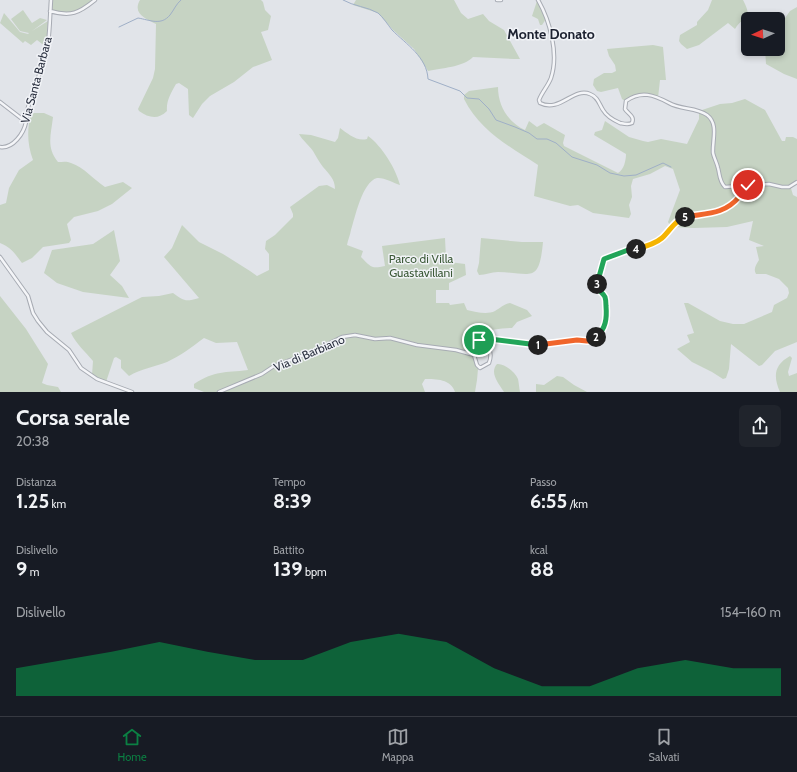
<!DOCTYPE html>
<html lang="it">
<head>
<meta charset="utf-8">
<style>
	body { margin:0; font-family:Cabin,sans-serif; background:#20242c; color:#f1f3f6; height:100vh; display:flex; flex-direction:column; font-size:15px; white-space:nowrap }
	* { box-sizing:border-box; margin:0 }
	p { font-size:13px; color:#9ea1a6 }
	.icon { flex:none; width:22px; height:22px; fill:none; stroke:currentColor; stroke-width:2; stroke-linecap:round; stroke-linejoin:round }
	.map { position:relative; height:392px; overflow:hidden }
	.panel { display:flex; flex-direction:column; background:#171b24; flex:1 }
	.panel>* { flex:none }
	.needle { width:26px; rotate:267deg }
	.tools { position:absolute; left:741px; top:12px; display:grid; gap:8px }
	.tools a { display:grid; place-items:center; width:44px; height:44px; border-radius:6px; background:#171b24; box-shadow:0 2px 6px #0003; font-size:20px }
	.pin { position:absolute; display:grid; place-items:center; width:34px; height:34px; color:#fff; margin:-17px; border:2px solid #fff; border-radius:50%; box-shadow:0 1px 4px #0007 }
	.km { position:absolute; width:20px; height:20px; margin:-10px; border-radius:50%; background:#222; color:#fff; font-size:11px; line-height:20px; text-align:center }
	.round { display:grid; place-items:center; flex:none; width:42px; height:42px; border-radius:6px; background:#20242c }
	.summary { display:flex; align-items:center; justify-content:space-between; height:68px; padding:0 16px }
	h1 { font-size:22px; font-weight:700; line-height:30px }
	.stats { display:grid; grid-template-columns:repeat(3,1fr); gap:6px; height:68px; padding:4px 16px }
	.stats div { display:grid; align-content:center }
	.stats b { font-size:20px; font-weight:700 }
	.stats small { font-size:11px; font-weight:400 }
	.stats p { font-size:11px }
	.chart { height:112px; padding:8px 16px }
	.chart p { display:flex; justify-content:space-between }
	.chart svg { width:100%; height:72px; margin-top:4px; fill:#0b8043; opacity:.7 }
	.dock { display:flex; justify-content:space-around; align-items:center; height:56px; border-top:1px solid #363941; background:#171b24; font-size:11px; color:#9ea1a6 }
	.dock a { display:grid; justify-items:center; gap:2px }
	.dock .current { color:#0b8043 }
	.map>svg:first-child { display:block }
	.green { fill:#c6d3c3 }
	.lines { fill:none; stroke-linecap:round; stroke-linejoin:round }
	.stream { stroke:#9fafc7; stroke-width:1 }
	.minor-casing { stroke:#a7abb3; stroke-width:4.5 }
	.minor { stroke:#f4f5f8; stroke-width:2.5 }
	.split-1-casing { stroke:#fff; stroke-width:8 }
	.split-2-casing { stroke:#fff; stroke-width:8 }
	.split-3-casing { stroke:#fff; stroke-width:8 }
	.split-4-casing { stroke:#fff; stroke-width:8 }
	.split-5-casing { stroke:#fff; stroke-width:8 }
	.split-6-casing { stroke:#fff; stroke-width:8 }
	.split-7-casing { stroke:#fff; stroke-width:8 }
	.split-1 { stroke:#22a559; stroke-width:5 }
	.split-2 { stroke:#f0652b; stroke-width:5 }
	.split-3 { stroke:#22a559; stroke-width:5 }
	.split-4 { stroke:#22a559; stroke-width:5 }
	.split-5 { stroke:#f5b400; stroke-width:5 }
	.split-6 { stroke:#f0652b; stroke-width:5 }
	.split-7 { stroke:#f5b400; stroke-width:5 }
	.labels { text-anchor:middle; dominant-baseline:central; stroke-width:3; stroke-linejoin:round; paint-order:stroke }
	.street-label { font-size:12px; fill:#2b3140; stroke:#f1f3f7 }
	.park-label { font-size:12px; fill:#3d5b39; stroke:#f1f3f7 }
	.quarter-label { font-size:14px; font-weight:bold; fill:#1d2231; stroke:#f1f3f7 }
</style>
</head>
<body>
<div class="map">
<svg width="797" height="392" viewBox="0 0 797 392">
	<rect width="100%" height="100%" fill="#e1e4e9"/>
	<path class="green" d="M 52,0 L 93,0 C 79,10 69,17 52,10 Z
		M 140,0 L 261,0 L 263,2 L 265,10 L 271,16 L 268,30 L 261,32 L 272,60 L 253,67 L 234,82 L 210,96 L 202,104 L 193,118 L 189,115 L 188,89 L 179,83 L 176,84 C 171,93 166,101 167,111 C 158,120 149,118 139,111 L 138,109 L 153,78 L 155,69 L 156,24 C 146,19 132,14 140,0 Z
		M 356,0 L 454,0 L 461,13 L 468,19 L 483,14 L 489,21 L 504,30 L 520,59 L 514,59 L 473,57 C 464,67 441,68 428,71 L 414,49 L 393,30 L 378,13 L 353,5 Z
		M 712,0 L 743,0 C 754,21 743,15 735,29 L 728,23 L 699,45 L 687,49 L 681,44 L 679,41 L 680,35 L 697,25 L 697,22 L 708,10 Z
		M 537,1 L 546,19 L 542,25 L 540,25 L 538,19 L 532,16 Z
		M 797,7 L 797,79 L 784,74 L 766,64 L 765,49 L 778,49 L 778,28 L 790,11 Z
		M 23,10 L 32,23 L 40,18 L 47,20 L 32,31 L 48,21 L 46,47 L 37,40 L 31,45 L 25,41 L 23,43 L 0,23 L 4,13 L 20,32 L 28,34 L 29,33 L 20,31 L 11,19 Z
		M 653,45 L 663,47 L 666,80 L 660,80 L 658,98 C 646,95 636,94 625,101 L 622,99 L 618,88 L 601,92 L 597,91 L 593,85 L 594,79 L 604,73 L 612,73 L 616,71 L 615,65 L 609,56 L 607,49 Z
		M 498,87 C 498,106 508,122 525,130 L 529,121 L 537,127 L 544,123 L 565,135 L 563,143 L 564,146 L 618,173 C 624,170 626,160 626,154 L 594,135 L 595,132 L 602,130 L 605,121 L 629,137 L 643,141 L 648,142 L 661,139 L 687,144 L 699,119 L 699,111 L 720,104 L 732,103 L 745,99 L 765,110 L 782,141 L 785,141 L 786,137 L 793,137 L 797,139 L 797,182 L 790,185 L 793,195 L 797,197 L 797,342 L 775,351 L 762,365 L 759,366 L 731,344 L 729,369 L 726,378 L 723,379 L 712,372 L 692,362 L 677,349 L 690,342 L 687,335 L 694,333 L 684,303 L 688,303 L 720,321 L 733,324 L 744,324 L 772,312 L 774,305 L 787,298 L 789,293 L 788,288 L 779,279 L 766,274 L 756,274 C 753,269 756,265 759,260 L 756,247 L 764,246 L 749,240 L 753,221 L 727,227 L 694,228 L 671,227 L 668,222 L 680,190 L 673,169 L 665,166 L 650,174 L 633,179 L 631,186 L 632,197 L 629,205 L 631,214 L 629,218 L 593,213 L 578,205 L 570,206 L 534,196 L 538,165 C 509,146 480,131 464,99 L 464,95 L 469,91 Z
		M 31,113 L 44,113 L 53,117 C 51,135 46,147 58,162 C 62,162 67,161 71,163 C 84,167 94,180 105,187 L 123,182 L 132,188 L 112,204 L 98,211 L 74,217 L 67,224 L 71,240 L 69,243 L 43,247 L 32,258 L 22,263 C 16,255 11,247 0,243 L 0,205 L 6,203 L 9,188 L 19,170 L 33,160 C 27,144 27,129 31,113 Z
		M 340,128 C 347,133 357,142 367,139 L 368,136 C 382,146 396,169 400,185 C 394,183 383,177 377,178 C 362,182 355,218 351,230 C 350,236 348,239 347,245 L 363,251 L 361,257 C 371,267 371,269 385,266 L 382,246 L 445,238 L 446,258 L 449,262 L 465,264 L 466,275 L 449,283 L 449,290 L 436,290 L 436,303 L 449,303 L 450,305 L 464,303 L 467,310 C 476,312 487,315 495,311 C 500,308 504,304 510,303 L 527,310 L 532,316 L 517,322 L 512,328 C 501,328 490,331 479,331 L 478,337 L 481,346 L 476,349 L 478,369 L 477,380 L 475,392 L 455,392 C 451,379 436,379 425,379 L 422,384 L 425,392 L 204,392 L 194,388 L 194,384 C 216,370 224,373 248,370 L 237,342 L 216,343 L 204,338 C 192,347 180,356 167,362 C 154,367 141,369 129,376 L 121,368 L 121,360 L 116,357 L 114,358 L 106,382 L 92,375 L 93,361 C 85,351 76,344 71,333 L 142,297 L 159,296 L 173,293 C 184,301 185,302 199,298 L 164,257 L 172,248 L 182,225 L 199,242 L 223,254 L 250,271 L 257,276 L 269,270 L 269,254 L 265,249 L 266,241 L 275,235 L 293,217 L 293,214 L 290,207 L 319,186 L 327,185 L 335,189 C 335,179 329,174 323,167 C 319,162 316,156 313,151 C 308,144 303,141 299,134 L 311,135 L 335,142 L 338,138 Z
		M 114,230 L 120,261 L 110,275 L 122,286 L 129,298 L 83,292 L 57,283 L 44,273 L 52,250 L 93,244 Z
		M 481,238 L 522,242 L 543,242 C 539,284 532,273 498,272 C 491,272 486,275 479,275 L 477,271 L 479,263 Z
		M 0,296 L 26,329 L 48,364 L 42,383 L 47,385 L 58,387 L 61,392 L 0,392 Z
		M 790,356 L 792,358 L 788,372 L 789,376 L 797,373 L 797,392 L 780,392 C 773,376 774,365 790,356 Z
		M 497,364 C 504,363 515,372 518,379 C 519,383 519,388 520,392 L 504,392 C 499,384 489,373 497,364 Z
		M 557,376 L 563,377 L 574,385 L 587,392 L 536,392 L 536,384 L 544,385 Z"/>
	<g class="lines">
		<path class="stream" d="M 343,0 C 353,6 368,7 378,13 C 383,17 388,25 392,30 C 406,44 427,57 428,79 L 460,91 L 467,98 L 479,99 L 489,109 L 496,120 L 515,127 L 529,133 L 537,139 L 547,139 L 556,143 L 572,157 L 597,165 L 610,173 L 624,176 L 636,175 L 663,163 L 671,167
			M 119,27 L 138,18 C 150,20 161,26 170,15 C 174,10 176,4 181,0"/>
		<defs>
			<path id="minor" d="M 497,0 L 501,0
				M 538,0 C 550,21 559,54 551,78 C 548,86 542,92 539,100 L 540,103 C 560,113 573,87 590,94 C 598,97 599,104 603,110 C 607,117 613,120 620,123 C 625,124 628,125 632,123 C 635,116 628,114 625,109 L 626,101 C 641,90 654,95 669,103 C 681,110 696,107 707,115 C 719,124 712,141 713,153 C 714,158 717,163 718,168 C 720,175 719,181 725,187 L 769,184 L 782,187 L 789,187 L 797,182
				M 50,11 C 71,17 79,13 95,0
				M 0,102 L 26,122
				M 0,147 C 13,149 24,133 26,122 C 27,116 27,110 29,104 C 36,84 44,63 48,43 C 50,29 50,14 51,0
				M 0,257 L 28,296 L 33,313 L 38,321 L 47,332 L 69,350 L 81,368 L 97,379 L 132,392
				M 477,342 L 482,338 L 532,345 L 577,340 L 587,341 L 593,340 L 600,335 L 607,320 L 606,299 L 604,295 L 597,287 L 603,264 L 602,260 C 620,249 643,251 660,239 C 667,234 671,224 679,219 C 683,216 691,216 697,215 C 724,212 730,209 748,187 L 747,185
				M 219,392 L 262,374 L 274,366 L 312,352 L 342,337 L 355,335 L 375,339 L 390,338 L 417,345 L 456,350 L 474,355 L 477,365 L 480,368 L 489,363 C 493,352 489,345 477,342"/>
		</defs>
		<use href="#minor" class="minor-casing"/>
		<use href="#minor" class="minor"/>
	</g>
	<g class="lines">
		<defs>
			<path id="split-1" d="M 479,340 L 482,338 L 538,345"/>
			<path id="split-2" d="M 538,345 L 577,340 L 587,341 L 593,340 L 596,337"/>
			<path id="split-3" d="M 596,337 C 606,329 607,318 606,306 C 606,303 606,300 605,297 C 603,293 599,291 597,287 L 597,284"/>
			<path id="split-4" d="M 597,284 L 604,259 L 628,250 L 636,249"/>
			<path id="split-5" d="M 636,249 C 644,247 655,244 662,238 C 670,231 674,221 685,217"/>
			<path id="split-6" d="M 685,217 C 706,213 724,215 739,197"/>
			<path id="split-7" d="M 739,197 L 748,187 L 748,185"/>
		</defs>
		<use href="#split-1" class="split-1-casing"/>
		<use href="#split-2" class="split-2-casing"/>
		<use href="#split-3" class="split-3-casing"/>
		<use href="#split-4" class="split-4-casing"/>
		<use href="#split-5" class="split-5-casing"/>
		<use href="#split-6" class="split-6-casing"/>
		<use href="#split-7" class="split-7-casing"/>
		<use href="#split-1" class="split-1"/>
		<use href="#split-2" class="split-2"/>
		<use href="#split-3" class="split-3"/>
		<use href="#split-4" class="split-4"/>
		<use href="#split-5" class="split-5"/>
		<use href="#split-6" class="split-6"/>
		<use href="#split-7" class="split-7"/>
	</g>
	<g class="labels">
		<g class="street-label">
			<text transform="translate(36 80) rotate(-75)">Via Santa Barbara</text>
			<text transform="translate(309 353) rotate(-23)">Via di Barbiano</text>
		</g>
		<g class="park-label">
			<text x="421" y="258">Parco di Villa<tspan x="421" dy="14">Guastavillani</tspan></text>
		</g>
		<g class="quarter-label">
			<text x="551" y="34">Monte Donato</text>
		</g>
	</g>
</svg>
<div class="tools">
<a><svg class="needle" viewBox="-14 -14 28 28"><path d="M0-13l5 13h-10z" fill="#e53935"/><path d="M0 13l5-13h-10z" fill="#9ea1a6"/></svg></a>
</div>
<div class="pin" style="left:479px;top:340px;background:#1e9e55"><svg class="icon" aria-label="arrive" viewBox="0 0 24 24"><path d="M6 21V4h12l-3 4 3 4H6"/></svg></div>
<div class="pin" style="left:748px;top:185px;background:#d93025"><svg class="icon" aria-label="check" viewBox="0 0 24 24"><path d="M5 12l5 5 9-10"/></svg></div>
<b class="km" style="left:538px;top:345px">1</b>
<b class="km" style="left:596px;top:337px">2</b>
<b class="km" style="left:597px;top:284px">3</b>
<b class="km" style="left:636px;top:249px">4</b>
<b class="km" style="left:685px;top:217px">5</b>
</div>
<section class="panel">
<div class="summary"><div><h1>Corsa serale</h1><p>20:38</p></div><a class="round"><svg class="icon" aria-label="share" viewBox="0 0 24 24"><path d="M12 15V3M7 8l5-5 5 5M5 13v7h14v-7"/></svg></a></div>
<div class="stats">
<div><p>Distanza</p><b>1.25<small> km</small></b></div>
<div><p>Tempo</p><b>8:39</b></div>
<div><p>Passo</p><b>6:55<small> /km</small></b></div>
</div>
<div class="stats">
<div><p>Dislivello</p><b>9<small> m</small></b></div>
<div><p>Battito</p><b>139<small> bpm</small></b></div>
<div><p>kcal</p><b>88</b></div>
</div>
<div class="chart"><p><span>Dislivello</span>154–160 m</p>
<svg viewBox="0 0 160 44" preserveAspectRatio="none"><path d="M0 44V27L10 22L20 17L30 11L40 17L50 22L60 22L70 11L80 6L90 11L100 27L110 38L120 38L130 27L140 22L150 27L160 27V44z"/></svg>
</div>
</section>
<nav class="dock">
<a class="current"><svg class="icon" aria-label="home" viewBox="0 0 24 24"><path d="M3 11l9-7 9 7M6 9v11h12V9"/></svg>Home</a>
<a><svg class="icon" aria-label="map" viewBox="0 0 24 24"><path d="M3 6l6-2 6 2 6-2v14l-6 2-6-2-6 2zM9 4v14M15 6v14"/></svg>Mappa</a>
<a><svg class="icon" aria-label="saved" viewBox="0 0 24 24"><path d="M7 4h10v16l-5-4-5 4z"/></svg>Salvati</a>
</nav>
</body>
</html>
